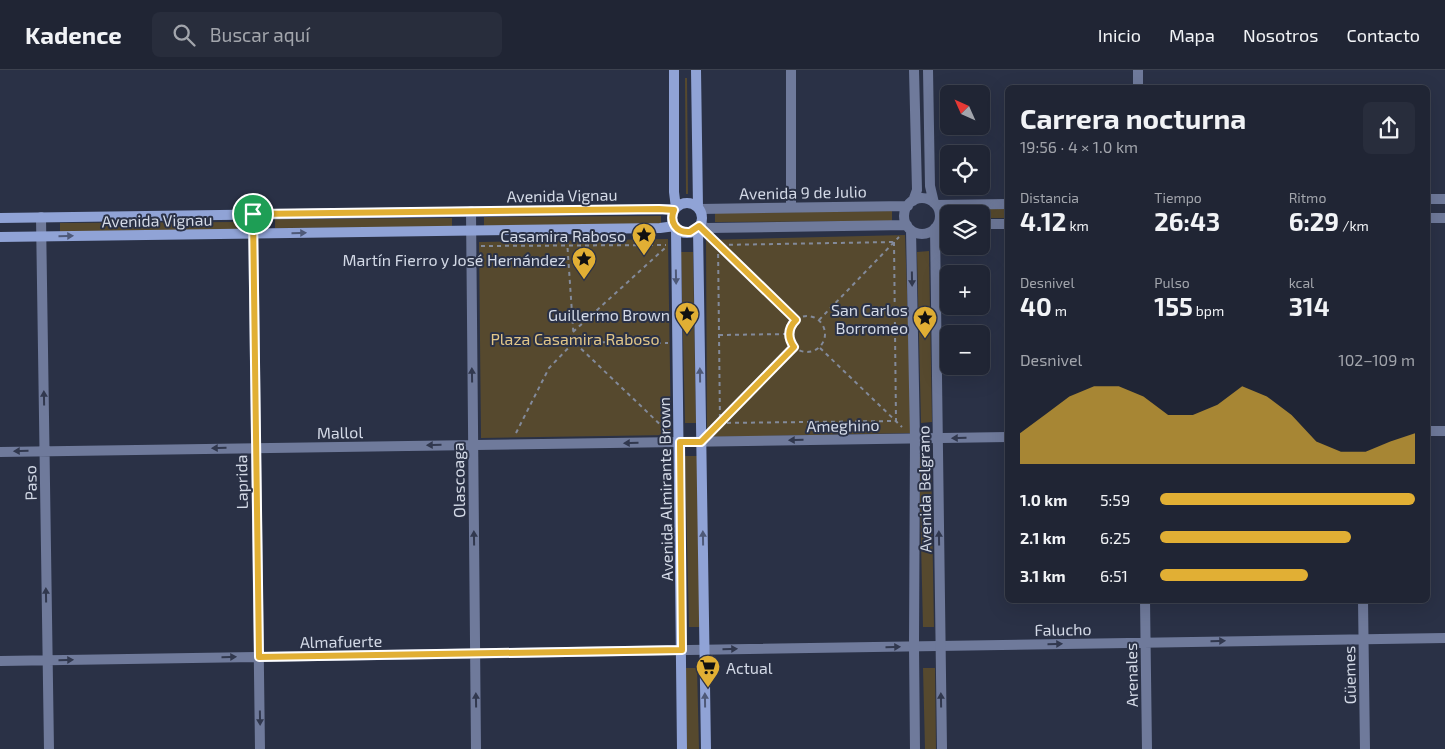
<!DOCTYPE html>
<html lang="es">
<head>
<meta charset="utf-8">
<style>
	body { margin:0; font-family:"Exo 2",sans-serif; background:#282d3c; color:#f1f3f6; height:100vh; display:flex; flex-direction:column; font-size:19px; white-space:nowrap }
	* { box-sizing:border-box; margin:0 }
	p { font-size:16px; color:#a2a5ac }
	.icon { flex:none; width:28px; height:28px; fill:none; stroke:currentColor; stroke-width:2; stroke-linecap:round; stroke-linejoin:round }
	.map { position:relative; flex:1; overflow:hidden }
	.side { position:absolute; left:1005px; top:15px; width:425px; height:518px; display:flex; flex-direction:column; background:#202534; border-radius:8px; box-shadow:0 5px 20px #0002,0 0 0 1px #3d424f }
	.side>* { flex:none }
	.needle { width:32px; rotate:315deg }
	.buttons { position:absolute; left:940px; top:15px; display:grid; gap:10px }
	.buttons a { display:grid; place-items:center; width:50px; height:50px; border-radius:8px; background:#202534; box-shadow:0 5px 20px #0002,0 0 0 1px #3d424f; font-size:25px }
	.pin { position:absolute; display:grid; place-items:center; width:42px; height:42px; color:#fff; margin:-21px; border:2px solid #fff; border-radius:50%; box-shadow:0 1px 5px #0007 }
	.round { display:grid; place-items:center; flex:none; width:52px; height:52px; border-radius:8px; background:#282d3c }
	.summary { display:flex; align-items:center; justify-content:space-between; height:85px; padding:0 15px }
	h1 { font-size:28px; font-weight:700; line-height:38px }
	.figures { display:grid; grid-template-columns:repeat(3,1fr); gap:8px; height:85px; padding:5px 15px }
	.figures div { display:grid; align-content:center }
	.figures b { font-size:25px; font-weight:700 }
	.figures small { font-size:14px; font-weight:400 }
	.figures p { font-size:14px }
	.chart { height:140px; padding:10px 15px }
	.chart p { display:flex; justify-content:space-between }
	.chart svg { width:100%; height:90px; margin-top:5px; fill:#e1af34; opacity:.7 }
	ul { padding:0 15px; list-style:none; font-size:16px }
	li { display:grid; grid-template-columns:80px 60px 1fr; align-items:center; height:38px }
	li i { height:12px; border-radius:6px; background:#e1af34 }
	header { display:flex; align-items:center; gap:30px; box-sizing:border-box; height:70px; padding:0 25px; background:#202534; border-bottom:1px solid #3d424f }
	header strong { font-size:24px }
	nav { display:flex; gap:28px; margin-inline-start:auto; font-size:18px }
	.search { width:350px; height:45px; background:#282d3c; display:flex; align-items:center; gap:12px; box-sizing:border-box; padding:0 18px; border-radius:8px; color:#a2a5ac; font-size:19px }
	.map>svg:first-child { display:block }
	.green { fill:#56492e }
	.lines { fill:none; stroke-linecap:round; stroke-linejoin:round }
	.path { stroke:#838a9a; stroke-width:2; stroke-dasharray:4 4; stroke-linecap:butt }
	.minor { stroke:#6f7a9b; stroke-width:10 }
	.tertiary { stroke:#6f7a9b; stroke-width:10 }
	.secondary { stroke:#90a3d6; stroke-width:10 }
	.oneway { fill:#4e5978 }
	.oneway2 { fill:#31384e }
	.route-casing { stroke:#fff; stroke-width:10 }
	.route { stroke:#e1af34; stroke-width:6 }
	.labels { text-anchor:middle; dominant-baseline:central; stroke-width:4; stroke-linejoin:round; paint-order:stroke }
	.street-label { font-size:16px; fill:#d3d9e6; stroke:#2a3146 }
	.poi-label { font-size:16px; fill:#d3d9e6; stroke:#2a3146; text-anchor:end }
	.park-label { font-size:16px; fill:#e2c688; stroke:#2a3146 }
</style>
</head>
<body>
<header>
<strong>Kadence</strong>
<div class="search"><svg class="icon" aria-label="search" viewBox="0 0 24 24"><circle cx="10" cy="10" r="6"/><path d="M15 15l6 6"/></svg>Buscar aquí</div>
<nav><a>Inicio</a><a>Mapa</a><a>Nosotros</a><a>Contacto</a></nav>
</header>
<div class="map">
<svg width="1445" height="679" viewBox="0 0 1445 679">
	<rect width="100%" height="100%" fill="#2a3146"/>
	<path class="green" d="M 685,8 L 687,8 L 688,124 L 686,124 Z
		M 948,139 L 1007,139 L 1007,148 L 981,148 L 981,144 L 949,144 L 948,148 Z
		M 892,141 L 892,151 L 715,152 L 715,143 Z
		M 661,146 L 661,155 L 484,156 L 484,147 Z
		M 452,148 L 452,157 L 275,158 L 275,149 Z
		M 237,152 L 238,161 L 60,163 L 60,153 Z
		M 905,165 L 912,363 L 707,367 L 706,170 Z
		M 668,169 L 671,365 L 481,368 L 479,172 Z
		M 929,181 L 932,352 L 921,353 L 917,182 Z
		M 681,182 L 693,182 L 696,353 L 685,353 Z
		M 685,386 L 697,386 L 700,557 L 689,557 Z
		M 919,387 L 931,387 L 934,557 L 923,557 Z
		M 685,598 L 697,598 L 699,679 L 687,679 Z
		M 923,598 L 935,598 L 936,679 L 925,679 Z"/>
	<g class="lines">
		<path class="path" d="M 567,170 L 574,272 L 667,361
			M 713,170 L 796,250
			M 894,172 L 896,351 L 720,353 L 718,175 Z
			M 481,176 L 666,175
			M789 264a18 18 0 1 1 36 0a18 18 0 1 1-36 0Z
			M 819,250 L 899,167
			M 573,262 L 665,178
			M 719,265 L 789,264
			M 820,278 L 902,357
			M 713,359 L 794,277
			M 516,363 L 549,298 L 574,272 L 668,273"/>
		<path class="minor" d="M 791,0 L 791,137
			M 1138,0 L 1138,18
			M 471,141 L 476,679
			M 253,144 L 260,679
			M 41,147 L 49,679
			M 1428,361 L 1445,361
			M 0,382 L 1008,367
			M 1145,530 L 1147,679
			M 1363,530 L 1365,679
			M 0,591 L 1445,568"/>
		<path class="tertiary" d="M 928,0 L 930,116 L 934,133
			M904 146a18 18 0 1 1 36 0a18 18 0 1 1-36 0Z
			M 1428,129 L 1445,129
			M 913,131 L 917,120 L 914,0
			M 936,135 L 1008,134
			M 700,139 L 908,136
			M 1428,148 L 1445,148
			M 981,154 L 1008,154
			M 700,155 L 707,158 L 907,155
			M 935,158 L 942,679
			M 911,160 L 915,369 L 914,576 L 915,679"/>
		<path class="secondary" d="M 674,0 L 674,122 L 676,138
			M 696,0 L 698,137
			M672 148a15 15 0 1 1 30 0a15 15 0 1 1-30 0Z
			M 0,148 L 675,139
			M 676,158 L 682,679
			M 698,158 L 706,679
			M 0,167 L 660,158 L 675,156"/>
	</g>
	<defs><path id="oneway-solid" d="M-6-.8H1V-3.2L6.5 0L1 3.2V.8H-6Z" transform="scale(1.25)"/></defs>
	<g class="oneway">
		<use href="#oneway-solid" transform="translate(299 163) rotate(-1)"/>
		<use href="#oneway-solid" transform="translate(66 166) rotate(-1)"/>
		<use href="#oneway-solid" transform="translate(676 207) rotate(89)"/>
		<use href="#oneway-solid" transform="translate(700 305) rotate(-91)"/>
		<use href="#oneway-solid" transform="translate(703 468) rotate(-91)"/>
		<use href="#oneway-solid" transform="translate(705 630) rotate(-91)"/>
	</g>
	<g class="oneway2">
		<use href="#oneway-solid" transform="translate(912 209) rotate(89)"/>
		<use href="#oneway-solid" transform="translate(472 305) rotate(-91)"/>
		<use href="#oneway-solid" transform="translate(44 328) rotate(-91)"/>
		<use href="#oneway-solid" transform="translate(959 368) rotate(179)"/>
		<use href="#oneway-solid" transform="translate(796 370) rotate(179)"/>
		<use href="#oneway-solid" transform="translate(631 373) rotate(179)"/>
		<use href="#oneway-solid" transform="translate(434 375) rotate(179)"/>
		<use href="#oneway-solid" transform="translate(219 378) rotate(179)"/>
		<use href="#oneway-solid" transform="translate(21 381) rotate(179)"/>
		<use href="#oneway-solid" transform="translate(474 468) rotate(-91)"/>
		<use href="#oneway-solid" transform="translate(939 468) rotate(-91)"/>
		<use href="#oneway-solid" transform="translate(46 525) rotate(-91)"/>
		<use href="#oneway-solid" transform="translate(1218 571) rotate(-1)"/>
		<use href="#oneway-solid" transform="translate(1055 574) rotate(-1)"/>
		<use href="#oneway-solid" transform="translate(893 577) rotate(-1)"/>
		<use href="#oneway-solid" transform="translate(730 579) rotate(-1)"/>
		<use href="#oneway-solid" transform="translate(229 587) rotate(-1)"/>
		<use href="#oneway-solid" transform="translate(66 590) rotate(-1)"/>
		<use href="#oneway-solid" transform="translate(476 630) rotate(-91)"/>
		<use href="#oneway-solid" transform="translate(941 630) rotate(-91)"/>
		<use href="#oneway-solid" transform="translate(260 648) rotate(89)"/>
	</g>
	<g class="lines">
		<defs>
			<path id="route" d="M 659,139 L 674,140 C 669,152 676,163 690,162 L 699,156 L 796,250 C 788,258 787,267 794,277 L 701,372 L 680,372 L 682,580 L 259,587 L 253,144 Z"/>
		</defs>
		<use href="#route" class="route-casing"/>
		<use href="#route" class="route"/>
	</g>
	<defs>
		<symbol id="sight-pin" viewBox="-11 -11 22 30"><path d="M0 17L-7.5 6A9.5 9.5 0 1 1 7.5 6Z" fill="#e1af34" stroke="#2a3146"/><path d="M0-6L1.8-2.2L6-1.7L2.9 1.2L3.7 5.4L0 3.3L-3.7 5.4L-2.9 1.2L-6-1.7L-1.8-2.2Z" fill="#111"/></symbol>
		<symbol id="supermarket-pin" viewBox="-11 -11 22 30"><path d="M0 17L-7.5 6A9.5 9.5 0 1 1 7.5 6Z" fill="#e1af34" stroke="#2a3146"/><path d="M-6-5.5h2.5l.6 2H6L4.5 2H-2.5L-4.4-4H-6ZM-1.5 3.2a1.3 1.3 0 1 0 .1 0ZM3 3.2a1.3 1.3 0 1 0 .1 0Z" fill="#111"/></symbol>
	</defs>
	<g fill-rule="evenodd">
		<use href="#sight-pin" x="630" y="151" width="28" height="38"/>
		<use href="#sight-pin" x="570" y="175" width="28" height="38"/>
		<use href="#sight-pin" x="673" y="230" width="28" height="38"/>
		<use href="#sight-pin" x="911" y="234" width="28" height="38"/>
		<use href="#supermarket-pin" x="694" y="583" width="28" height="38"/>
	</g>
	<g class="labels">
		<g class="street-label">
			<text transform="translate(803 122) rotate(-1)">Avenida 9 de Julio</text>
			<text transform="translate(562 125) rotate(-1)">Avenida Vignau</text>
			<text transform="translate(157 150) rotate(-1)">Avenida Vignau</text>
			<text transform="translate(843 355) rotate(-1)">Ameghino</text>
			<text transform="translate(340 362) rotate(-1)">Mallol</text>
			<text transform="translate(458 410) rotate(-91)">Olascoaga</text>
			<text transform="translate(241 412) rotate(-91)">Laprida</text>
			<text transform="translate(30 413) rotate(-91)">Paso</text>
			<text transform="translate(665 419) rotate(-91)">Avenida Almirante Brown</text>
			<text transform="translate(924 419) rotate(-91)">Avenida Belgrano</text>
			<text transform="translate(1063 559) rotate(-1)">Falucho</text>
			<text transform="translate(341 571) rotate(-1)">Almafuerte</text>
			<text transform="translate(1131 605) rotate(-91)">Arenales</text>
			<text transform="translate(1349 605) rotate(-91)">Güemes</text>
		</g>
		<g class="poi-label">
			<text x="626" y="165">Casamira Raboso</text>
			<text x="566" y="189">Martín Fierro y José Hernández</text>
			<text x="908" y="239">San Carlos<tspan x="908" dy="18">Borromeo</tspan></text>
			<text x="670" y="244">Guillermo Brown</text>
			<text x="726" y="597" text-anchor="start">Actual</text>
		</g>
		<g class="park-label">
			<text x="575" y="268">Plaza Casamira Raboso</text>
		</g>
	</g>
</svg>
<div class="buttons">
<a><svg class="needle" viewBox="-14 -14 28 28"><path d="M0-13l5 13h-10z" fill="#e53935"/><path d="M0 13l5-13h-10z" fill="#a2a5ac"/></svg></a>
<a><svg class="icon" aria-label="locate" viewBox="0 0 24 24"><circle cx="12" cy="12" r="6"/><path d="M12 2v4M12 18v4M2 12h4M18 12h4"/></svg></a>
<a><svg class="icon" aria-label="layers" viewBox="0 0 24 24"><path d="M12 4l9 5-9 5-9-5zM3 14l9 5 9-5"/></svg></a>
<a>+</a>
<a>−</a>
</div>
<div class="pin" style="left:253px;top:144px;background:#1e9e55"><svg class="icon" aria-label="arrive" viewBox="0 0 24 24"><path d="M6 21V4h12l-3 4 3 4H6"/></svg></div>
<section class="side">
<div class="summary"><div><h1>Carrera nocturna</h1><p>19:56 · 4 × 1.0 km</p></div><a class="round"><svg class="icon" aria-label="share" viewBox="0 0 24 24"><path d="M12 15V3M7 8l5-5 5 5M5 13v7h14v-7"/></svg></a></div>
<div class="figures">
<div><p>Distancia</p><b>4.12<small> km</small></b></div>
<div><p>Tiempo</p><b>26:43</b></div>
<div><p>Ritmo</p><b>6:29<small> /km</small></b></div>
</div>
<div class="figures">
<div><p>Desnivel</p><b>40<small> m</small></b></div>
<div><p>Pulso</p><b>155<small> bpm</small></b></div>
<div><p>kcal</p><b>314</b></div>
</div>
<div class="chart"><p><span>Desnivel</span>102–109 m</p>
<svg viewBox="0 0 160 44" preserveAspectRatio="none"><path d="M0 44V29L10 20L20 11L30 6L40 6L50 11L60 20L70 20L80 15L90 6L100 11L110 20L120 33L130 38L140 38L150 33L160 29V44z"/></svg>
</div>
<ul>
<li><b>1.0 km</b>5:59<i style="width:100%"></i></li>
<li><b>2.1 km</b>6:25<i style="width:75%"></i></li>
<li><b>3.1 km</b>6:51<i style="width:58%"></i></li>
</ul>
</section>
</div>
</body>
</html>
